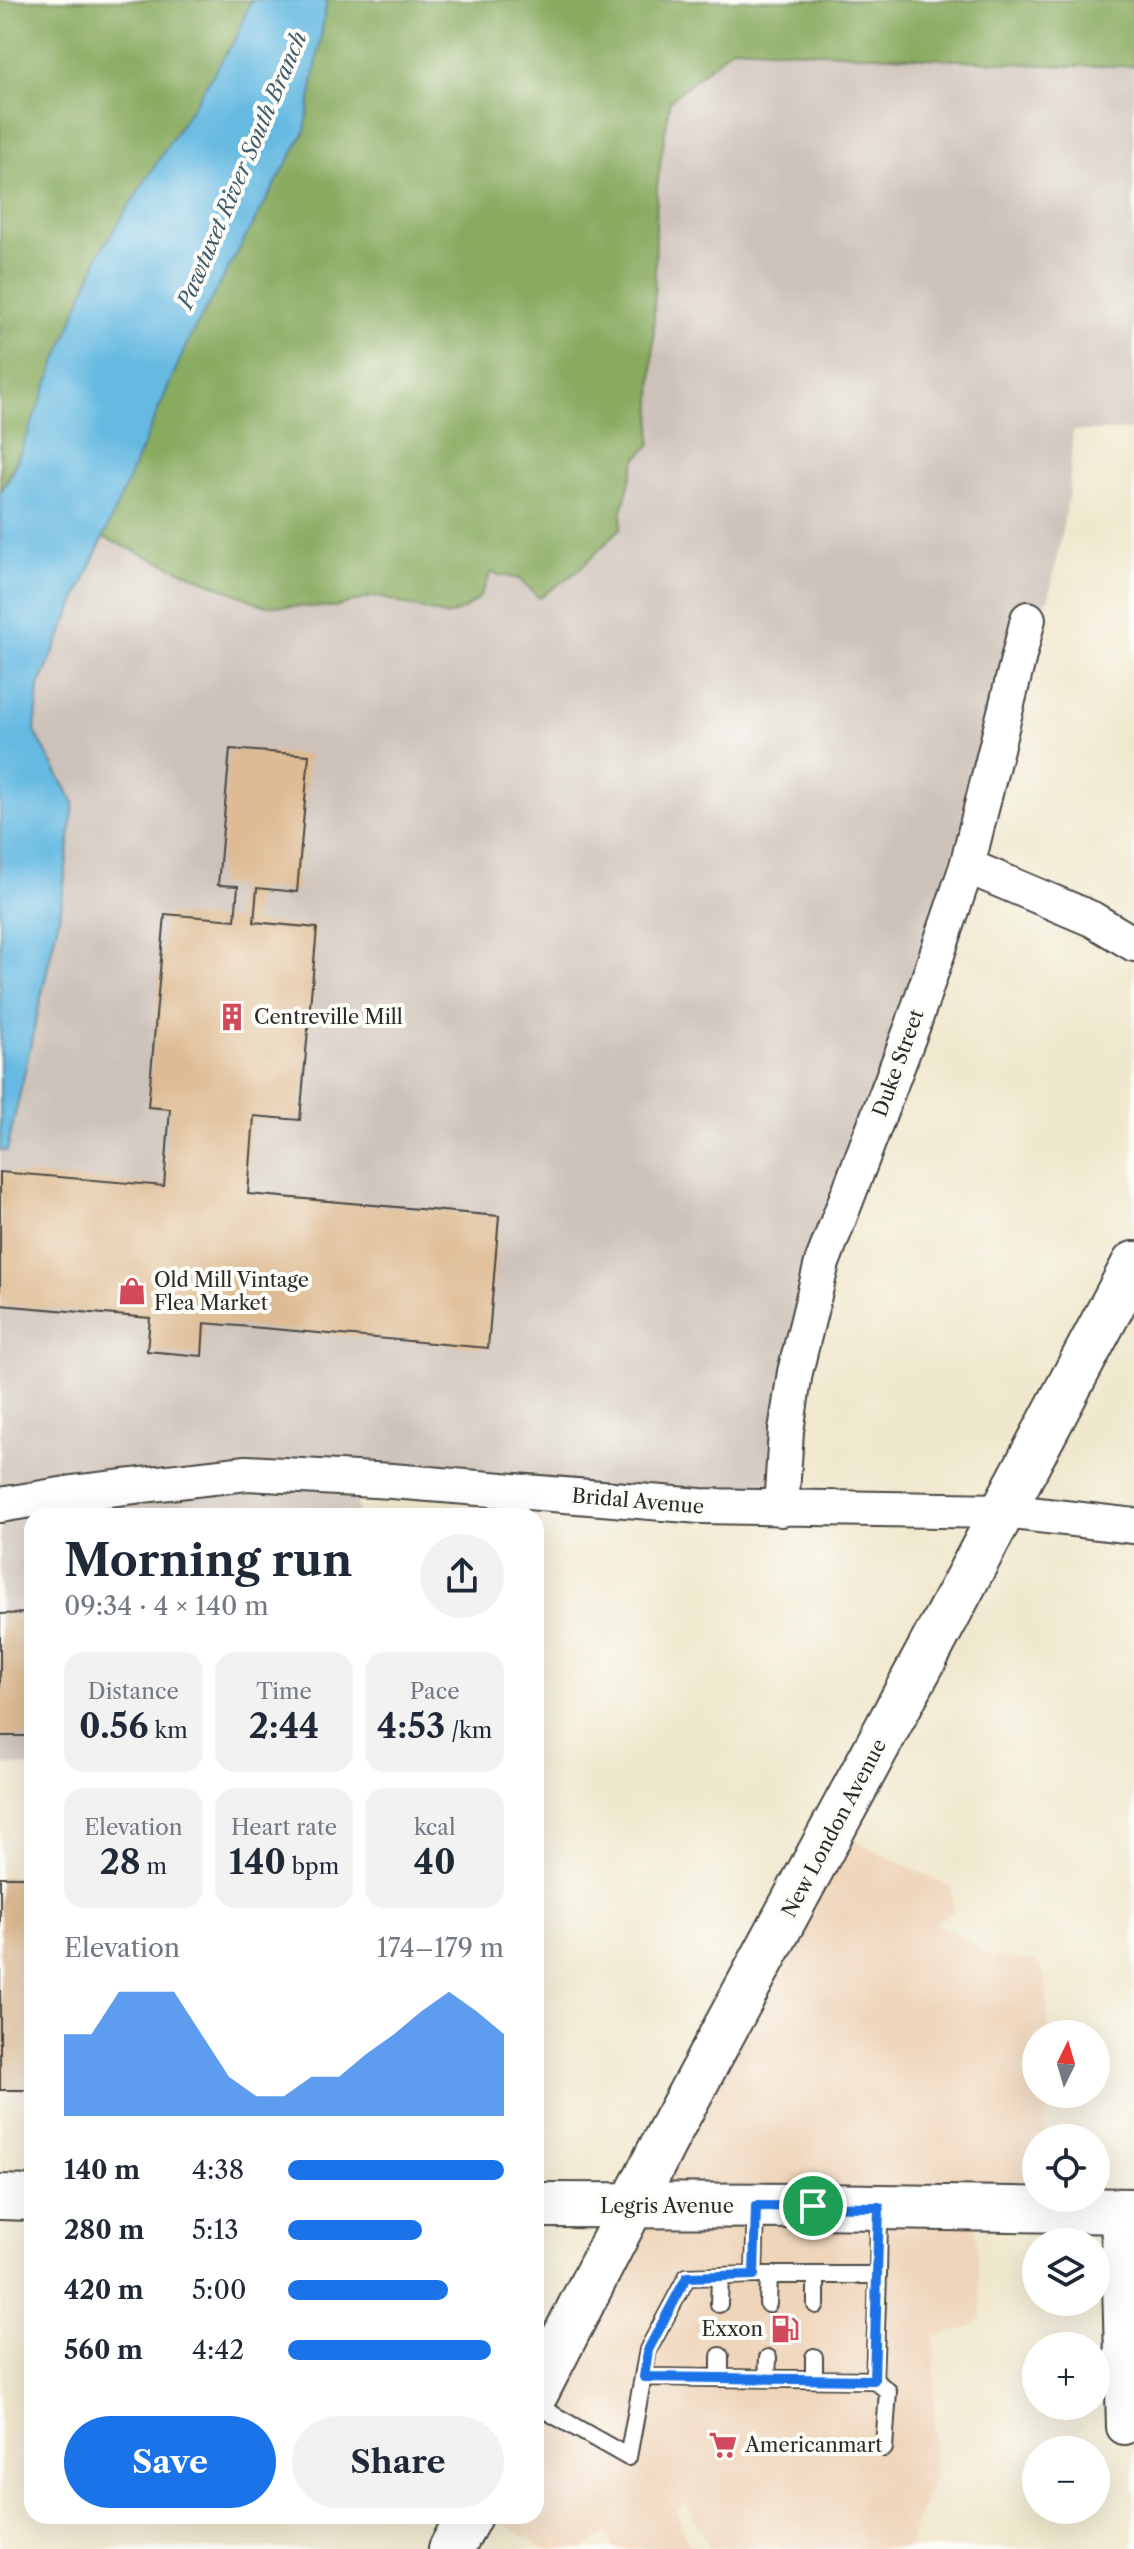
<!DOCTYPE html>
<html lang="en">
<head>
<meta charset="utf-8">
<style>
	body { margin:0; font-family:"Libre Caslon Text",serif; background:#f2f2f3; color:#1f2937; height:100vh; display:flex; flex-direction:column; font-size:30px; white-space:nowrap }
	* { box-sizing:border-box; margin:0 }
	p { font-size:26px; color:#747a83 }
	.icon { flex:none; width:44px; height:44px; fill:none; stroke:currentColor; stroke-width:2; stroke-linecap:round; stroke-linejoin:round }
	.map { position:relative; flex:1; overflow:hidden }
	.drawer { position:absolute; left:24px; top:1508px; width:520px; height:1016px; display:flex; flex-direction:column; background:#fff; border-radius:24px; box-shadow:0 8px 32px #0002 }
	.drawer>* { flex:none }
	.needle { width:52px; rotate:5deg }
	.tools { position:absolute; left:1022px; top:2020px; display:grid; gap:16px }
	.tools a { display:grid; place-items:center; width:88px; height:88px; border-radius:50%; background:#fff; box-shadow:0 8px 32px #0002; font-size:40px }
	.pin { position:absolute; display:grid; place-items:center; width:68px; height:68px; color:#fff; margin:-34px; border:4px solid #fff; border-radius:50%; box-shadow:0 2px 8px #0007 }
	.round { display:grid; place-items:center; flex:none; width:84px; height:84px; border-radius:42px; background:#f2f2f3 }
	.head { display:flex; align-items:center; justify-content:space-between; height:136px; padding:0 40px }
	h1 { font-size:44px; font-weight:700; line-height:60px }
	.metrics { display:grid; grid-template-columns:repeat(3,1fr); gap:12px; height:136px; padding:8px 40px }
	.metrics div { display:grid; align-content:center; border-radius:20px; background:#f2f2f3; text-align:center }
	.metrics b { font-size:34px; font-weight:700 }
	.metrics small { font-size:22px; font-weight:400 }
	.metrics p { font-size:22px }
	.chart { height:224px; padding:16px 40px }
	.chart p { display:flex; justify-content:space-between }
	.chart svg { width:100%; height:144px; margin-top:8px; fill:#1a73e8; opacity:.7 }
	.button { display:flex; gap:16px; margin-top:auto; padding:16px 40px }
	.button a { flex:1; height:92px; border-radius:48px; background:#1a73e8; color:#fff; font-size:32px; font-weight:700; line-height:92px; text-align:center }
	.button a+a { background:#f2f2f3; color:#1f2937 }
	ul { padding:0 40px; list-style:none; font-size:26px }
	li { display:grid; grid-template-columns:128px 96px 1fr; align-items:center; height:60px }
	li i { height:20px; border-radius:10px; background:#1a73e8 }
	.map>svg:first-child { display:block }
	.built { fill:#efd6bb }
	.industrial { fill:#cdc2b9 }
	.forest { fill:#89ab60; stroke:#5a6b46; stroke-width:2 }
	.water { fill:#66bae2; stroke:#487286; stroke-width:2 }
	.building { fill:#debb93 }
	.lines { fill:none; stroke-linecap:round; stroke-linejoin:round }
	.lane-casing { stroke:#494743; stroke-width:20 }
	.street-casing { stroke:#494743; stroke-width:38 }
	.secondary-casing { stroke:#494743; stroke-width:48 }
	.primary-casing { stroke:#494743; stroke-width:48 }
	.lane { stroke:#fff; stroke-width:16 }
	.street { stroke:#fff; stroke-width:34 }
	.secondary { stroke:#fff; stroke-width:44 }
	.primary { stroke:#fff; stroke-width:44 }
	.route-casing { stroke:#fff; stroke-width:16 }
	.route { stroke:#1a73e8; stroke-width:10 }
	.labels { text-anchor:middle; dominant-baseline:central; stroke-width:8; stroke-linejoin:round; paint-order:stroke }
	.poi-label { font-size:20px; fill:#2b2b2b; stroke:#fdfcf7; text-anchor:start }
	.street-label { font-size:20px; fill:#2b2b2b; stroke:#fdfcf7 }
	.water-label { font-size:22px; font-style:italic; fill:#405d6b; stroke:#fdfcf7 }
</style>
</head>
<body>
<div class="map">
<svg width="1134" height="2549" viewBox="0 0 1134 2549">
	<rect width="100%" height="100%" fill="#fdfcf7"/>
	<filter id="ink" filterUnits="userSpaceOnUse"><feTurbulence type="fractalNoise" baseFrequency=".0125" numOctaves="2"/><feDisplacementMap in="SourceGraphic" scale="16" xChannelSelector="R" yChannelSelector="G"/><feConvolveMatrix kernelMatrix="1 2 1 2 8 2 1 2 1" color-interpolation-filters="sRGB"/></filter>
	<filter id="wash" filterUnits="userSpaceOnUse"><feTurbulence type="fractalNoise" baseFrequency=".006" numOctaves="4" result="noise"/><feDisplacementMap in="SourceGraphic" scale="32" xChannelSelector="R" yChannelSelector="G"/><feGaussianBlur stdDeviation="1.8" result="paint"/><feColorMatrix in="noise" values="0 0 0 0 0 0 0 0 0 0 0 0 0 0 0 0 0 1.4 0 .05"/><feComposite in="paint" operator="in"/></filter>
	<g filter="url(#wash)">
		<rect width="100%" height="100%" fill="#f0e8ce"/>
		<path class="built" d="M 833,1831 L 951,1887 L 954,1910 L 934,1923 L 965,1938 L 984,1954 L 1037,1962 L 1046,1979 L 1048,2034 L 1036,2034 L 1036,2094 L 1056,2094 L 1046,2119 L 1044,2138 L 1036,2138 L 1036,2197 L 975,2217 L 982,2318 L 971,2327 L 935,2336 L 933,2478 L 907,2549 L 710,2549 L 686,2503 L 677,2510 L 689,2549 L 614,2549 L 607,2533 L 585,2549 L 544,2549 L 493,2516 L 536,2516 L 536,2390 Z"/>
		<path class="industrial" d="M 733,47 L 1064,66 L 1134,66 L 1134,431 L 1073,431 L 1069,493 L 1049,598 L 1027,622 L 822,1266 L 780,1517 L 354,1488 L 359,1516 L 32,1516 L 32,1766 L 0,1765 L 0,1150 L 6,1151 L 74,803 L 34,731 L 39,686 L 102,537 L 265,606 L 335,607 L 375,596 L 447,616 L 490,573 L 519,579 L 621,528 L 622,511 L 636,458 L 657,186 L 670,100 Z"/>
		<path class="forest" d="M 0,0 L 251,0 L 236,38 L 0,492 Z
			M 327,0 L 1134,0 L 1134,66 L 1064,66 L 733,47 L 670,100 L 657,186 L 651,444 L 636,459 L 622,511 L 621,528 L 579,570 L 539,598 L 519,579 L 491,573 L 479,598 L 463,610 L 447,616 L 375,596 L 335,607 L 265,606 L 102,537 L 189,339 L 305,131 Z"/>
		<path class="water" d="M 251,0 L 327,0 L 305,131 L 189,339 L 39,686 L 35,732 L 74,803 L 61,908 L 7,1151 L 0,1150 L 0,492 L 10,478 L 100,252 L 236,38 Z"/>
		<g id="blocks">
			<path class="building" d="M 230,749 L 309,755 L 297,892 L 257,888 L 254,922 L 317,928 L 300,1120 L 254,1116 L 248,1194 L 499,1216 L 488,1348 L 204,1323 L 202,1356 L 147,1351 L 150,1318 L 0,1305 L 0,1172 L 164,1186 L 170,1109 L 148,1107 L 165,914 L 235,920 L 238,886 L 218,885 Z
				M 32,1613 L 32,1736 L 0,1736 L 0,1614 Z
				M 0,1877 L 32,1877 L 32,2090 L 0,2090 Z"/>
		</g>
	</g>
	<g filter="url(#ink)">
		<use href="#blocks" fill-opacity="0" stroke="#494743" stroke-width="2"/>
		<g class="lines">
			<defs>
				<path id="lane" d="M 754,2275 L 878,2275 L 879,2208
					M 719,2304 L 720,2276
					M 768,2304 L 769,2275
					M 816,2305 L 816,2275
					M 644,2377 L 874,2380 L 878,2275
					M 720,2378 L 720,2356
					M 767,2378 L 768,2358
					M 814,2379 L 814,2357
					M 874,2380 L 888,2391 L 884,2448
					M 536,2405 L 628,2457 L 648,2350 L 687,2277 L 754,2275 L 756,2208"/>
				<path id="street" d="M 967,866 L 1092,919 L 1134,944
					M 0,1505 L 73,1493 L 247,1473 L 392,1481 L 700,1506 L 1003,1511 L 1134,1526
					M 781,1509 L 786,1431 L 795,1372 L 822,1263 L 913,1025 L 967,866 L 1028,619
					M 1118,2211 L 1124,2427"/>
				<path id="secondary" d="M 536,2393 L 671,2129 L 926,1656 L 1134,1264
					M 451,2549 L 469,2516"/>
				<path id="primary" d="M 0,2197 L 32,2198
					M 536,2205 L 813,2206 L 1134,2211"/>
			</defs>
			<use href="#lane" class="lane-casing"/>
			<use href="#street" class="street-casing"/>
			<use href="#secondary" class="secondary-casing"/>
			<use href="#primary" class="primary-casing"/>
			<use href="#lane" class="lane"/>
			<use href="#street" class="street"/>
			<use href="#secondary" class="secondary"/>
			<use href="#primary" class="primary"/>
		</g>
	</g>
	<g class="lines" filter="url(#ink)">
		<defs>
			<path id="route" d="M 756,2206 L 879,2207 L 874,2380 L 644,2377 L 648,2350 L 687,2277 L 754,2275 Z"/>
		</defs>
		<use href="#route" class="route-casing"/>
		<use href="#route" class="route"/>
	</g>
	<defs>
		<symbol id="building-bare" viewBox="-9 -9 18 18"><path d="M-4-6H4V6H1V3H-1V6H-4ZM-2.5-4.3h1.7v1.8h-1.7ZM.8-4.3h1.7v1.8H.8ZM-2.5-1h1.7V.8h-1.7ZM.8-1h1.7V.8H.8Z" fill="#d1495b" stroke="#fdfcf7" stroke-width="2.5" paint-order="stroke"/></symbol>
		<symbol id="shop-bare" viewBox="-9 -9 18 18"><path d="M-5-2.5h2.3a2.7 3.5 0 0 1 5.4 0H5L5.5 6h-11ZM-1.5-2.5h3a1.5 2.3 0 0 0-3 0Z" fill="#d1495b" stroke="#fdfcf7" stroke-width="2.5" paint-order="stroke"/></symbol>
		<symbol id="fuel-bare" viewBox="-9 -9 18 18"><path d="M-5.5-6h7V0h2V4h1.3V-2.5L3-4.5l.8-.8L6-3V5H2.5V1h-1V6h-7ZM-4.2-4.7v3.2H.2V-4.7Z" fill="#d1495b" stroke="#fdfcf7" stroke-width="2.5" paint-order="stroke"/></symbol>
		<symbol id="supermarket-bare" viewBox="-9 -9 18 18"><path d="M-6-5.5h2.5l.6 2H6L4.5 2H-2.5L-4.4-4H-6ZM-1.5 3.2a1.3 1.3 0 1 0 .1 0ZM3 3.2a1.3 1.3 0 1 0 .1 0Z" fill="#d1495b" stroke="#fdfcf7" stroke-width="2.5" paint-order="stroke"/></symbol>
	</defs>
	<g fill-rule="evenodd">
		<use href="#building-bare" x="212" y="997" width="40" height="40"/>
		<use href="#shop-bare" x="112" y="1271" width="40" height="40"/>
		<use href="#fuel-bare" x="765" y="2309" width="40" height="40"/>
		<use href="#supermarket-bare" x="703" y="2425" width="40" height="40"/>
	</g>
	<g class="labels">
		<g class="poi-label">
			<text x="254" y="1017">Centreville Mill</text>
			<text x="154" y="1280">Old Mill Vintage<tspan x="154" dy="23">Flea Market</tspan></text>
			<text x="763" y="2329" text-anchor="end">Exxon</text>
			<text x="745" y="2445">Americanmart</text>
		</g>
		<g class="street-label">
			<text transform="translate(898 1063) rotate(-70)">Duke Street</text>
			<text transform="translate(638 1501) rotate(5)">Bridal Avenue</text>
			<text transform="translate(834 1828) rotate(-62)">New London Avenue</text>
			<text x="667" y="2206">Legris Avenue</text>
		</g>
		<g class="water-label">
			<text transform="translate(242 170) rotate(-67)">Pawtuxet River South Branch</text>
		</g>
	</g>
</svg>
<div class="tools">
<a><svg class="needle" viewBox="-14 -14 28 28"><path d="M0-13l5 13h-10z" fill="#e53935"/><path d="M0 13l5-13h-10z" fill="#747a83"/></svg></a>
<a><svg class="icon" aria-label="locate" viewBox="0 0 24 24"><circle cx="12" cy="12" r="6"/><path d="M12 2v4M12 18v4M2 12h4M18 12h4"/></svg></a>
<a><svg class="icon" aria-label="layers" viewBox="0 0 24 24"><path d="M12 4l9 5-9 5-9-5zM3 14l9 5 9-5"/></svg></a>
<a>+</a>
<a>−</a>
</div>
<div class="pin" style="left:813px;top:2206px;background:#1e9e55"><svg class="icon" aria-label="arrive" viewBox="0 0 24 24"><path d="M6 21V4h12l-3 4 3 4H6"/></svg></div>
<section class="drawer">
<div class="head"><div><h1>Morning run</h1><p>09:34 · 4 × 140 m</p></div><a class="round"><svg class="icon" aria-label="share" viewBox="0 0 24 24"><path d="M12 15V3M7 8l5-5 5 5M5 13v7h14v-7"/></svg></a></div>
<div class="metrics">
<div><p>Distance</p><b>0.56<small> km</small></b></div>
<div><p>Time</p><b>2:44</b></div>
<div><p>Pace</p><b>4:53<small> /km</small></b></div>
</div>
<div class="metrics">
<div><p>Elevation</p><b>28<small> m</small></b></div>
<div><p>Heart rate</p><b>140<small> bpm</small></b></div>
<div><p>kcal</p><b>40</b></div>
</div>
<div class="chart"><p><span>Elevation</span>174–179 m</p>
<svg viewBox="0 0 160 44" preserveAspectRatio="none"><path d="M0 44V19L10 19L20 6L30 6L40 6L50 19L60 32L70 38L80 38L90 32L100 32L110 25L120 19L130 12L140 6L150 12L160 19V44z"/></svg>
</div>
<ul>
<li><b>140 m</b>4:38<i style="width:100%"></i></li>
<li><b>280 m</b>5:13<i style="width:62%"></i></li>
<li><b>420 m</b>5:00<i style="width:74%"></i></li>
<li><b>560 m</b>4:42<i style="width:94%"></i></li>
</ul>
<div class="button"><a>Save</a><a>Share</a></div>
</section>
</div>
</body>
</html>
